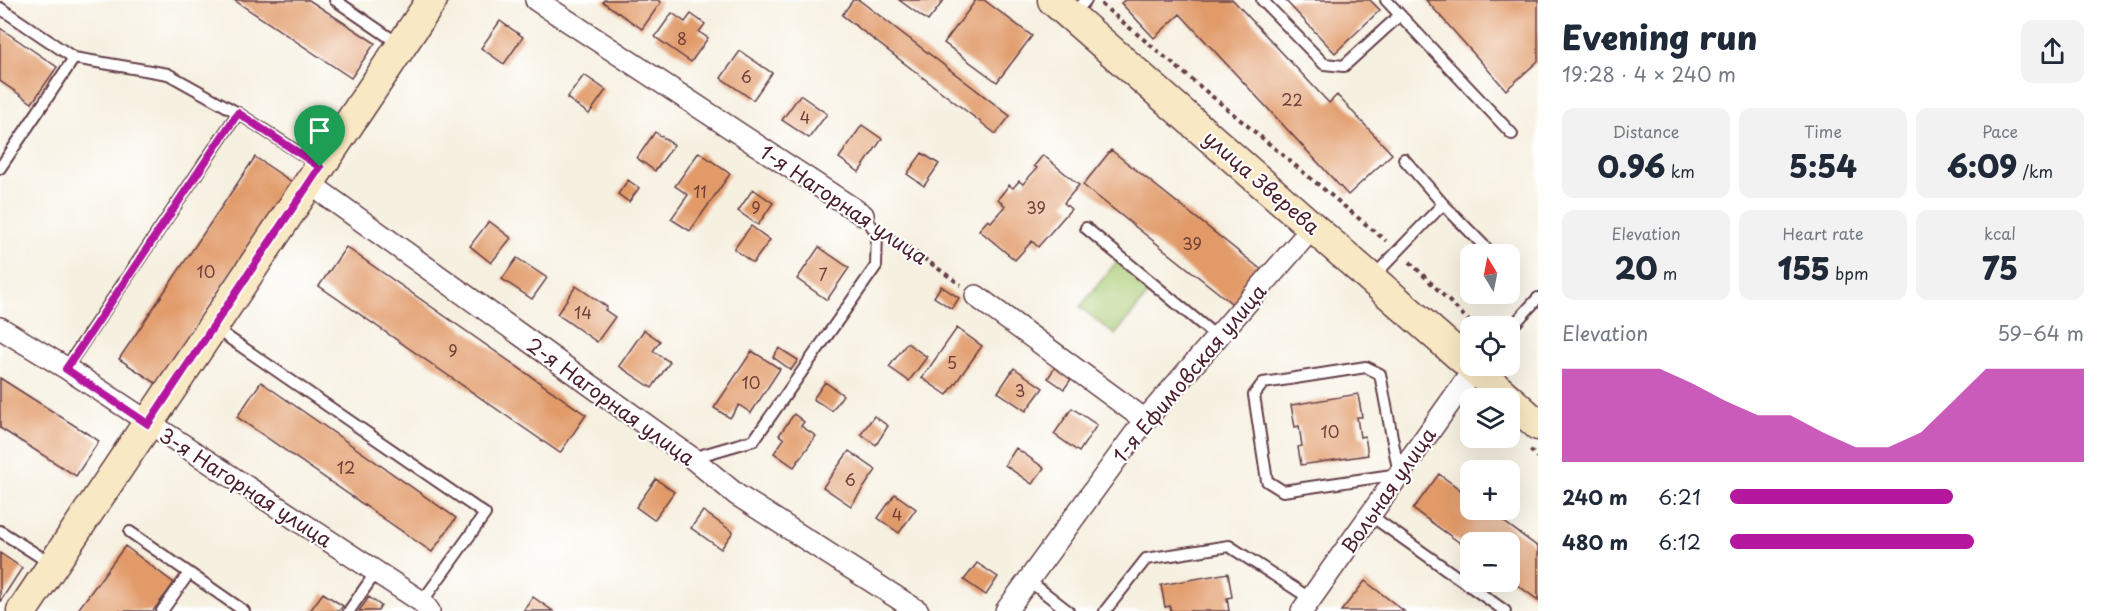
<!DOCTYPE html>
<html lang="en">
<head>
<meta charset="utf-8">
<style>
	body { margin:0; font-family:"Playpen Sans",sans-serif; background:#f2f2f3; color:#1f2937; height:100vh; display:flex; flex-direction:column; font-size:22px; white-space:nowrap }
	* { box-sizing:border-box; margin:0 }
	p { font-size:20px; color:#747a83 }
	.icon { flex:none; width:33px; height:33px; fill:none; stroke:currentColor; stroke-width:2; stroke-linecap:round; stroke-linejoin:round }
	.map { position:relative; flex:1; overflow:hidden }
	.side { display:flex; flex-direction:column; background:#fff; width:570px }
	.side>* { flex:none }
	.needle { width:39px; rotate:350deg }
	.buttons { position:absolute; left:1460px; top:244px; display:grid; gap:12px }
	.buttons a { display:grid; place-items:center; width:60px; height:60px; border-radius:12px; background:#fff; box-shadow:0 6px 24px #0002; font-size:30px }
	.pin { position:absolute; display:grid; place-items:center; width:51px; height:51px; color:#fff; margin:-62px -26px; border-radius:50% 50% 50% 0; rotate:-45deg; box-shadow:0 0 6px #0007 }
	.pin .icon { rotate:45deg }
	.round { display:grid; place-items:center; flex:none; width:63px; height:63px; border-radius:12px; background:#f2f2f3 }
	.head { display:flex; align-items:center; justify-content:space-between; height:102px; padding:0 24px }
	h1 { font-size:33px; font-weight:800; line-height:45px }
	.metrics { display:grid; grid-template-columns:repeat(3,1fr); gap:9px; height:102px; padding:6px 24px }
	.metrics div { display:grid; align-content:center; border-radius:12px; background:#f2f2f3; text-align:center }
	.metrics b { font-size:30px; font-weight:800 }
	.metrics small { font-size:16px; font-weight:400 }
	.metrics p { font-size:16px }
	.chart { height:168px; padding:12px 24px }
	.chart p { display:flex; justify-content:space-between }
	.chart svg { width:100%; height:108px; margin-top:6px; fill:#b5179e; opacity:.7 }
	ul { padding:0 24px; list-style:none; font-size:20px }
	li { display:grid; grid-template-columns:96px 72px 1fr; align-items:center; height:45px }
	li i { height:15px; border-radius:8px; background:#b5179e }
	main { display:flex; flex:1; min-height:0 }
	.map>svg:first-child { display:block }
	.green { fill:#aacc75; stroke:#7a7650; stroke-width:1.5 }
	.building { fill:#e19a67 }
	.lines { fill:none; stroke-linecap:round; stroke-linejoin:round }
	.lane-casing { stroke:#643e46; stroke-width:14 }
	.street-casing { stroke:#643e46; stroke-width:24 }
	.secondary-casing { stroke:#643e46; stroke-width:33 }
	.path { stroke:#643e46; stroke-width:4; stroke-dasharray:4.5 4.5; stroke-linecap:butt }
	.lane { stroke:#fff; stroke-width:10 }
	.street { stroke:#fff; stroke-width:21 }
	.secondary { stroke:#f8e8c3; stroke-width:30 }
	.route-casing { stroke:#fff; stroke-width:12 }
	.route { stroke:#b5179e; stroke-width:8 }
	.labels { text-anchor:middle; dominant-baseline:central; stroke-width:4.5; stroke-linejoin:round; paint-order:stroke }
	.number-label { font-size:16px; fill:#703e3a }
	.street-label { font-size:20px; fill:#4a1f2b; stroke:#fff }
</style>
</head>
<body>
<main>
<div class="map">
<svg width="1538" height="611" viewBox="0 0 1538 611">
	<rect width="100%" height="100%" fill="#fff"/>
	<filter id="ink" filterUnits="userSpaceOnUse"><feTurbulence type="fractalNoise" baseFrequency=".0167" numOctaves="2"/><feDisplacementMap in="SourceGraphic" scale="12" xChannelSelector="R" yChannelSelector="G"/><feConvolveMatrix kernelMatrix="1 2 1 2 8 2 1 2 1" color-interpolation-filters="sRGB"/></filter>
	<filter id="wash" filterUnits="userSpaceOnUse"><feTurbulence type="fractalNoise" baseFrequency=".008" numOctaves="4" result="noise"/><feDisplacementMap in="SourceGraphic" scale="24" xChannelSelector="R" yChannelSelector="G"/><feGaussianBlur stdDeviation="1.35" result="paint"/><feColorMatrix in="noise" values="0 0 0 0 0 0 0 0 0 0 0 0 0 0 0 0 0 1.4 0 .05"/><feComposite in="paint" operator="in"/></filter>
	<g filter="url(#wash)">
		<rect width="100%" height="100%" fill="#f6f0e0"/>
		<path class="green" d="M 1118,260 L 1153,288 L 1115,335 L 1080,307 Z"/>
		<g id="blocks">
			<path class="building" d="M 234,0 L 309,0 L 375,43 L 351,78 Z
				M 604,0 L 657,0 L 661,2 L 642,29 L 603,2 Z
				M 853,0 L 859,0 L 1010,116 L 996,134 L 842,15 Z
				M 899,0 L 944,0 L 928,21 Z
				M 976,0 L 984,0 L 1032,36 L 997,82 L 944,43 Z
				M 1125,0 L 1233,0 L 1329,103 L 1337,95 L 1392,154 L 1348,195 L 1180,14 L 1154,38 L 1121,3 Z
				M 1285,0 L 1370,0 L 1380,10 L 1335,53 Z
				M 1426,0 L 1538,0 L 1538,61 L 1506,90 Z
				M 672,13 L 685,22 L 691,14 L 705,24 L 699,32 L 708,38 L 691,62 L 655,37 Z
				M 500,21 L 523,37 L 504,64 L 481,48 Z
				M 0,28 L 57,67 L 32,103 L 0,81 Z
				M 740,51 L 772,73 L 753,100 L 721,78 Z
				M 584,75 L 606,90 L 589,114 L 567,98 Z
				M 800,95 L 827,114 L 809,138 L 782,120 Z
				M 862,125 L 882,139 L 859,172 L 839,158 Z
				M 655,132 L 674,145 L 655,171 L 637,158 Z
				M 1111,150 L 1263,271 L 1235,306 L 1083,185 Z
				M 699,152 L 730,174 L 690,231 L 671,219 L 688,195 L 675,186 Z
				M 922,153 L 939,164 L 924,186 L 907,174 Z
				M 1043,155 L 1079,185 L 1064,203 L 1071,209 L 1038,247 L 1032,241 L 1015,260 L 979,230 L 988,220 L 991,222 L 1005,206 L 998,199 L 1009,185 L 1013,188 L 1019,181 L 1023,184 L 1037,168 L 1034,166 Z
				M 255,157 L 292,182 L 157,384 L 119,359 Z
				M 628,180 L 639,188 L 629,202 L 618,194 Z
				M 753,189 L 773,203 L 758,225 L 738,211 Z
				M 489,221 L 511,238 L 491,263 L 470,246 Z
				M 751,226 L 770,240 L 753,263 L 734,249 Z
				M 346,247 L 586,415 L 560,453 L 319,286 Z
				M 819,247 L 849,268 L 827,300 L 797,279 Z
				M 517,258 L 547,278 L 532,299 L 502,279 Z
				M 576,286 L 607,307 L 605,310 L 615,317 L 597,342 L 557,314 Z
				M 941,286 L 959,298 L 952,309 L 934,297 Z
				M 957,328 L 982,346 L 947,395 L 922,378 Z
				M 644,330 L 660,341 L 653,351 L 670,362 L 652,388 L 619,366 Z
				M 907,343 L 927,357 L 909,381 L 889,367 Z
				M 779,348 L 798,360 L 791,370 L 773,357 Z
				M 752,351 L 780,369 L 751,413 L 739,405 L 730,418 L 714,408 Z
				M 1055,367 L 1072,378 L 1064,389 L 1048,378 Z
				M 1014,368 L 1043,388 L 1026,411 L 998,392 Z
				M 0,378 L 99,441 L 76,476 L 0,428 Z
				M 261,382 L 456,518 L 432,552 L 237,417 Z
				M 825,382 L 843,395 L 832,411 L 813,399 Z
				M 1358,394 L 1362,417 L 1357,417 L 1360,437 L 1365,436 L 1368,455 L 1301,465 L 1298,447 L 1302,446 L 1299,426 L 1295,427 L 1291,405 Z
				M 1072,408 L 1097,425 L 1079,452 L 1054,434 Z
				M 794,414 L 804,422 L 801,426 L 816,436 L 794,467 L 774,453 L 784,439 L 779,435 Z
				M 874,416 L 888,426 L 876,445 L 861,434 Z
				M 1016,448 L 1044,468 L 1032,484 L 1005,465 Z
				M 849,451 L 876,470 L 851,506 L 823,487 Z
				M 1439,474 L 1470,497 L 1470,510 L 1488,510 L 1538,547 L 1538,600 L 1509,579 L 1509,543 L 1470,543 L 1470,550 L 1413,509 Z
				M 656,479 L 674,492 L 654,520 L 636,507 Z
				M 895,494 L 916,509 L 899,533 L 878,518 Z
				M 703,511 L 733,532 L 721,549 L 691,528 Z
				M 125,546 L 174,583 L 153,611 L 77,611 Z
				M 0,553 L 22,568 L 0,602 Z
				M 977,563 L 998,577 L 986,595 L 964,580 Z
				M 1228,573 L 1232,597 L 1227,598 L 1229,611 L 1171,611 L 1170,606 L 1165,607 L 1161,585 Z
				M 1365,581 L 1404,611 L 1341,611 Z
				M 323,593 L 343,606 L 339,611 L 310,611 Z
				M 369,597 L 381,606 L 378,611 L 359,611 Z
				M 533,597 L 553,611 L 523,611 Z"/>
		</g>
	</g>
	<g filter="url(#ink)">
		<use href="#blocks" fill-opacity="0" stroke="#643e46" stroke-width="1.5"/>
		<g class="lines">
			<defs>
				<path id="lane" d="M 335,0 L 399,44
					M 1262,0 L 1324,64 L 1344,66 L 1400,15
					M 1386,0 L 1512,134
					M 0,8 L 74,58 L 0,168
					M 1072,16 L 1086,0
					M 74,58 L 168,74 L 238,113 L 318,165
					M 1404,159 L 1443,204 L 1488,250
					M 1086,228 L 1217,337
					M 1372,278 L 1443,204
					M 213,327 L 485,514 L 422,602
					M 1509,330 L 1538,298
					M 1366,367 L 1380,374 L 1399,474 L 1283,491 L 1267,481 L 1254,395 L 1263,383 Z
					M 66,368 L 238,113
					M 692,458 L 754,440 L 876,266 L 877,233 L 863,215
					M 1370,515 L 1505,611
					M 0,531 L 50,563
					M 130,532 L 244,611
					M 1028,580 L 1068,611
					M 162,611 L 189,573
					M 349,611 L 376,572
					M 1105,611 L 1146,559 L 1229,546 L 1311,599"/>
				<path id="street" d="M 536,0 L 863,215
					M 309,183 L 692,458 L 737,495 L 918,611
					M 976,296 L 1145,420
					M 0,328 L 66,368 L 422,602 L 429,611
					M 1006,611 L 1145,420 L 1313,227
					M 1302,611 L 1474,369"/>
				<path id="secondary" d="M 1053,0 L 1470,365
					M 1471,366 L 1509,399
					M 1509,399 L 1538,425
					M 22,611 L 432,0"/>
			</defs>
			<use href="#lane" class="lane-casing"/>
			<use href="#street" class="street-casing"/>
			<use href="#secondary" class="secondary-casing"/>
			<path class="path" d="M 1101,4 L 1386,241
				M 894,237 L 961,285
				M 1410,262 L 1475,327
				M 1530,450 L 1538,457"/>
			<use href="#lane" class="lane"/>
			<use href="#street" class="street"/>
			<use href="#secondary" class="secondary"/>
		</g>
	</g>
	<g class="lines" filter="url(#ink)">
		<defs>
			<path id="route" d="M 238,113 L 320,167 L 148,424 L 66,369 Z"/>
		</defs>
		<use href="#route" class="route-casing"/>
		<use href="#route" class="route"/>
	</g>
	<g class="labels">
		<g class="number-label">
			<text x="682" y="38">8</text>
			<text x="746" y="76">6</text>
			<text x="1292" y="99">22</text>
			<text x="805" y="117">4</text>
			<text x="700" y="191">11</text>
			<text x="756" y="207">9</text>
			<text x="1036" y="207">39</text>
			<text x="1192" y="243">39</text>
			<text x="206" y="271">10</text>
			<text x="823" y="274">7</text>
			<text x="583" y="312">14</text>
			<text x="453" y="350">9</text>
			<text x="952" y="362">5</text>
			<text x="751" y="382">10</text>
			<text x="1020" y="390">3</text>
			<text x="1330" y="431">10</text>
			<text x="346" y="467">12</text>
			<text x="850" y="479">6</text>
			<text x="897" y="514">4</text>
		</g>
		<g class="street-label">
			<text transform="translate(1262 182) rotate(41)">улица Зверева</text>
			<text transform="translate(844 204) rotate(34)">1-я Нагорная улица</text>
			<text transform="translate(1189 373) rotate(-50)">1-я Ефимовская улица</text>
			<text transform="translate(611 401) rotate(36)">2-я Нагорная улица</text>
			<text transform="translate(246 487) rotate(33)">3-я Нагорная улица</text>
			<text transform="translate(1388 490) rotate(-55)">Вольная улица</text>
		</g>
	</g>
</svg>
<div class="buttons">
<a><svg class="needle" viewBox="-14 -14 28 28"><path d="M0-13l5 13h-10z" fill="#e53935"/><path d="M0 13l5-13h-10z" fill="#747a83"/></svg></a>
<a><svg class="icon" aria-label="locate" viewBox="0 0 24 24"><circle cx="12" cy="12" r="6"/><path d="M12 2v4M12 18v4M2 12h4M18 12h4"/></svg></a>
<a><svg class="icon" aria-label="layers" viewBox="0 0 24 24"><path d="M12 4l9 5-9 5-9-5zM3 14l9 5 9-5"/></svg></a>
<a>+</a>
<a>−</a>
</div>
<div class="pin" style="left:320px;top:167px;background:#1e9e55"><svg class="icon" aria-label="arrive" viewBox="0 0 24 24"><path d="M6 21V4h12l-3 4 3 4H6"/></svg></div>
</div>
<section class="side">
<div class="head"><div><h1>Evening run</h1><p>19:28 · 4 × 240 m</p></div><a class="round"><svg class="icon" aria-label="share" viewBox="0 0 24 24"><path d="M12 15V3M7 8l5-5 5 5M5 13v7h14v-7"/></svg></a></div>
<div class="metrics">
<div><p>Distance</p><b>0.96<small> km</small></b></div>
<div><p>Time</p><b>5:54</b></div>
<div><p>Pace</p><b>6:09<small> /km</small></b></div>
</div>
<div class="metrics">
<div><p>Elevation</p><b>20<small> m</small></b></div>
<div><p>Heart rate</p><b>155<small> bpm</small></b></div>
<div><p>kcal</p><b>75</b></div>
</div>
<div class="chart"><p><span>Elevation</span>59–64 m</p>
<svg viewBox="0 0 160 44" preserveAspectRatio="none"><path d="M0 44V6L10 6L20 6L30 6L40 12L50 19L60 25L70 25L80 32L90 38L100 38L110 32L120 19L130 6L140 6L150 6L160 6V44z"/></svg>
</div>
<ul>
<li><b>240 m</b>6:21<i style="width:63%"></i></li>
<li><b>480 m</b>6:12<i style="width:69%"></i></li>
</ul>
</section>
</main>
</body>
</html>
